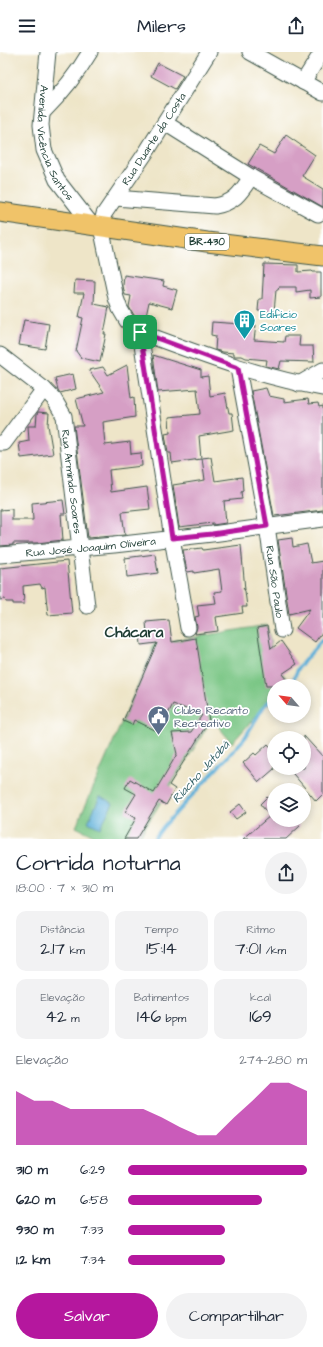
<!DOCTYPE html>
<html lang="pt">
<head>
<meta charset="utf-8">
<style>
	body { margin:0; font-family:"Architects Daughter",sans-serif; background:#f2f2f3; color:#1f2937; height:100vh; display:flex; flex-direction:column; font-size:15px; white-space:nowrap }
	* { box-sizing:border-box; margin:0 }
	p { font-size:13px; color:#747a83 }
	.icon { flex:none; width:22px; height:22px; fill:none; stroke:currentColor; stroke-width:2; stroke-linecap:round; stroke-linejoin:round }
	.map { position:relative; height:787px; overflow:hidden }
	.side { display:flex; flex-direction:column; background:#fff; flex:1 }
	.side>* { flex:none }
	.needle { width:26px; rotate:298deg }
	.controls { position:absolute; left:267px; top:627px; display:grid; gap:8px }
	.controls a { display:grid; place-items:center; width:44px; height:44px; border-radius:50%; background:#fff; box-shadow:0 2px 10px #0003; font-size:20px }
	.pin { position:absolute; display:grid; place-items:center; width:34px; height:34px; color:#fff; margin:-17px; border-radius:8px; box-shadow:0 2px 6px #0006 }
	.round { display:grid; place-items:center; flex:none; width:42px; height:42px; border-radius:21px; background:#f2f2f3 }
	.summary { display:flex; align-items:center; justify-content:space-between; height:68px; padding:0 16px }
	h1 { font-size:22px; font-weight:600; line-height:30px }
	.stats { display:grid; grid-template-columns:repeat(3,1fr); gap:6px; height:68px; padding:4px 16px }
	.stats div { display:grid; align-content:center; border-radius:10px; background:#f2f2f3; text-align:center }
	.stats b { font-size:17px; font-weight:600 }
	.stats small { font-size:11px; font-weight:400 }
	.stats p { font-size:11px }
	.chart { height:112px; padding:8px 16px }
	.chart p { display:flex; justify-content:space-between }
	.chart svg { width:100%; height:72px; margin-top:4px; fill:#b5179e; opacity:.7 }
	.action { display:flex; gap:8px; margin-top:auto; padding:8px 16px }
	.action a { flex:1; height:46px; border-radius:24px; background:#b5179e; color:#fff; font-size:16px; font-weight:600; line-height:46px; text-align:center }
	.action a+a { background:#f2f2f3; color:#1f2937 }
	ul { padding:0 16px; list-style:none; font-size:13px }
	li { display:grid; grid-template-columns:64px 48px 1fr; align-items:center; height:30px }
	li i { height:10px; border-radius:5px; background:#b5179e }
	header { display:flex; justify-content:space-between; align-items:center; height:52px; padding:0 16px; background:#fff; font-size:18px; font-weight:600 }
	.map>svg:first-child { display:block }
	.green { fill:#7ac685; stroke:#4c825c }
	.water { fill:#5eb0d9; stroke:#3e7686 }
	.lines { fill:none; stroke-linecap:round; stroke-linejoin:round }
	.stream { stroke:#5eb0d9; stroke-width:3.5 }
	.building { fill:#d69fc5 }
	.minor-casing { stroke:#3e564a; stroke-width:17 }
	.major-casing { stroke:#3e564a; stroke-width:21 }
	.minor { stroke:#fff; stroke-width:15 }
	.major { stroke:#f0c369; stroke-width:19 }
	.route-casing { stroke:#fff; stroke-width:8 }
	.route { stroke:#b5179e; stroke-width:5 }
	.labels { text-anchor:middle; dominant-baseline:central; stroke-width:3.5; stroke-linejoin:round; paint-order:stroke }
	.shield { fill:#fff; stroke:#627771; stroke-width:1 }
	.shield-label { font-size:10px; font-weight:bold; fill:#1f3d34 }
	.street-label { font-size:11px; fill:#1f3d34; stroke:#fff }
	.culture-label { font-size:11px; fill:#0d838f; stroke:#fff; text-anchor:start }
	.service-label { font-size:11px; fill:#4e5e75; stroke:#fff; text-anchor:start }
	.water-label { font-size:12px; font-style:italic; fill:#326066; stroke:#fff }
	.district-label { font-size:15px; font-weight:bold; fill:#1f3d34; stroke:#fff }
</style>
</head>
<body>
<header><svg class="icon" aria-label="menu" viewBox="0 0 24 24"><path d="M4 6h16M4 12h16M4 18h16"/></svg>Milers<svg class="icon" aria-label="share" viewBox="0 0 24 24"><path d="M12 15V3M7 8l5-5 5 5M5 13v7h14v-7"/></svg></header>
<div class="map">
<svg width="323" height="787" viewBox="0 0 323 787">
	<rect width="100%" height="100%" fill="#fff"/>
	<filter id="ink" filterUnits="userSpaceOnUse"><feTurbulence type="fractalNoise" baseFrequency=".025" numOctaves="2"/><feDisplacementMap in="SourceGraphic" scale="8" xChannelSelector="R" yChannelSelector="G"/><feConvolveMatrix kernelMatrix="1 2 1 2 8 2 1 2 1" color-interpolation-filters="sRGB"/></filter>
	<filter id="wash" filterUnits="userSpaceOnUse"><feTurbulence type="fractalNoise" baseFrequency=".012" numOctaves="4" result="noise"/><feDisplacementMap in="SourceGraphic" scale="16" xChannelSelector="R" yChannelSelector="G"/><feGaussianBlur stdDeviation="0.9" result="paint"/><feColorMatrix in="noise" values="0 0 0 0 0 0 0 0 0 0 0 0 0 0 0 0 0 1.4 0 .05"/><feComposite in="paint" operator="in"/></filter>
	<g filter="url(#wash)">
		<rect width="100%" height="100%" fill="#eee5c8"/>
		<path class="green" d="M 267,573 L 274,610 L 289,630 L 285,634 L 274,634 L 274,644 L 232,691 L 212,667 L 138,787 L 100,787 L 76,775 L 151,603 L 153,592 Z"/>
		<path class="water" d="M 100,744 L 113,751 L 100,776 L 88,770 Z"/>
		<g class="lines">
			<path class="stream" d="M 286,634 L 293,628 L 299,615 L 323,587
				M 154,787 L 163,775 L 244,687 L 264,654 L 274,645"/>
		</g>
		<g id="blocks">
			<path class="building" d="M 158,11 L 183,24 L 175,37 L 151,24 Z
				M 286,83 L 315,103 L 302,124 L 323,137 L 323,155 L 248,112 L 259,94 L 274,102 Z
				M 264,212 L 298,213 L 298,220 L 312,219 L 313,220 L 321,220 L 321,245 L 310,246 L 310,238 L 296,240 L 296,235 L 279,235 L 278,238 L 276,238 L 274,260 L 258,259 L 259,247 L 262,247 Z
				M 124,223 L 164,229 L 163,234 L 177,238 L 172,256 L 149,250 L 145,269 L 140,268 L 134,263 L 129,255 L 131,244 L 125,243 L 123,234 Z
				M 75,228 L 95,229 L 94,252 L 109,255 L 104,282 L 106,282 L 100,310 L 81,306 L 76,299 L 83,266 L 79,265 L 84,241 L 74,241 Z
				M 24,268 L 49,272 L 45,297 L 19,293 Z
				M 212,270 L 256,273 L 254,288 L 284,290 L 285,284 L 300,284 L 299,294 L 313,294 L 314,310 L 281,309 L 279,317 L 266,314 L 267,308 L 246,306 L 242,304 L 234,304 L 234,301 L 223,300 L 215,298 L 216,284 L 211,283 Z
				M 153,303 L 201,318 L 201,325 L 208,324 L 210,344 L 225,341 L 229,361 L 232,361 L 234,378 L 199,384 L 201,407 L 172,411 L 171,401 L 168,401 L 165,382 L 170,381 L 169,365 L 200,362 L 197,337 L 158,340 Z
				M 127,313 L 131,346 L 134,345 L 135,365 L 103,370 L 105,393 L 130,390 L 131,402 L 141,401 L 142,414 L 109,418 L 111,440 L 147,435 L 150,457 L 122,460 L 125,483 L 88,486 L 74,374 L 83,374 L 76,347 L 104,340 L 89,318 L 103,315 L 108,323 Z
				M 73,322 L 76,337 L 60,341 L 58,338 L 55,326 Z
				M 266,336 L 269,344 L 284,347 L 284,350 L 308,347 L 309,352 L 318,351 L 319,355 L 323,354 L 323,458 L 274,464 L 251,339 Z
				M 38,360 L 49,361 L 48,373 L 53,402 L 21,406 L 19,391 L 29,389 L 28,374 L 36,374 L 37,362 Z
				M 211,405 L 215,429 L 242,425 L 243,439 L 241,440 L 242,447 L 224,449 L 226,471 L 213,473 L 213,471 L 179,475 L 173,433 L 205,428 L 202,406 Z
				M 63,448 L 65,462 L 61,462 L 63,488 L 37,491 L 13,491 L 13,493 L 0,494 L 0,458 L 12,457 L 12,468 L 33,468 L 32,451 Z
				M 292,486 L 293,495 L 307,492 L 311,511 L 323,509 L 323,579 L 315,590 L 296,576 L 310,557 L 289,562 L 278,488 Z
				M 241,493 L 245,538 L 243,536 L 245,539 L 247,555 L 242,555 L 243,561 L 216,565 L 218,579 L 195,582 L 197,575 L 195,565 L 199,564 L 197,553 L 216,551 L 214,540 L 222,539 L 219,517 L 194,521 L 194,519 L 187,520 L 183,498 L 202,496 L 203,498 Z
				M 155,502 L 158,521 L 127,525 L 125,506 Z
				M 67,509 L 72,561 L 48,563 L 45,535 L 42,536 L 40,532 L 23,534 L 24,552 L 13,552 L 13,550 L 6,550 L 5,547 L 0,548 L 0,516 Z
				M 169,568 L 172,590 L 196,586 L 209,669 L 169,733 L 175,737 L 166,753 L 159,749 L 136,787 L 124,787 L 136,766 L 125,760 L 136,742 L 125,736 L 130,727 L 154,741 L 177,702 L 172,681 L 191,680 L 202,663 L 173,652 L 159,680 L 134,668 L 132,673 L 123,669 L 157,591 L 141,593 L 140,582 L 147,581 L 146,570 Z
				M 267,574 L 271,597 L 281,589 L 297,612 L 282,622 L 292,634 L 266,634 L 257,576 Z
				M 304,684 L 323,705 L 323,742 L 316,749 L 288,716 L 304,716 Z
				M 268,692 L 274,699 L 274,717 L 259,730 L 243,711 L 254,701 L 256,703 Z
				M 267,745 L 274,752 L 274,768 L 295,768 L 300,774 L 286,787 L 243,787 L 270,764 L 260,752 Z
				M 240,752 L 246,760 L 236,767 L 230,760 Z"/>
		</g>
	</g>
	<g filter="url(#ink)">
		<use href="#blocks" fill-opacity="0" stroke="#3e564a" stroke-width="1"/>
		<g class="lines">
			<defs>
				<g id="minor">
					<path id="s1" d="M 48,0 L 41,73 L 44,98 L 57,128 L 92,173"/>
					<path d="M 209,0 L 147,99 L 104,162 L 101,175 L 116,246 L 120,257 L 127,269 L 140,280 C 200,302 259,325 323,336"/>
					<path d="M 250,0 L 323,41"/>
					<path d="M 303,30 L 322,0"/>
					<path d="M 43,60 C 61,42 77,22 90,0"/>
					<path d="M 165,71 L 251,125 L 318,162"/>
					<path d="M 116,146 L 215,154 C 235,151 241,140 251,125"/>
					<path d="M 140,280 L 172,486 L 188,576"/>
					<path d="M 0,303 L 44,337 L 4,391 L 0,391"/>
					<path id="s2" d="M 238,316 L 267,474 L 282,578"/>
					<path d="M 299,332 L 323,318"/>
					<path id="s3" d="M 44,337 L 54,347 L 64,364 L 87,554"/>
					<path id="s4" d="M 0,503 L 114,493 L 212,482 L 323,467"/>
				</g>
				<path id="major" d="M 0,160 L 207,190 L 323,204"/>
			</defs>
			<use href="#minor" class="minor-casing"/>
			<use href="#major" class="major-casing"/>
			<use href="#minor" class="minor"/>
			<use href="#major" class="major"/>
		</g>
	</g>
	<g class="lines" filter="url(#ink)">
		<defs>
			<path id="route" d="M 140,280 L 238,316 L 267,474 L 212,482 L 172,486 Z"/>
		</defs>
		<use href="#route" class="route-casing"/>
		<use href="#route" class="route"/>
	</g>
	<defs>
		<symbol id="building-pin" viewBox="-11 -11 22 30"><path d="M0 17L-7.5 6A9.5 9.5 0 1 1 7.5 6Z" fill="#0f9aa8" stroke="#fff"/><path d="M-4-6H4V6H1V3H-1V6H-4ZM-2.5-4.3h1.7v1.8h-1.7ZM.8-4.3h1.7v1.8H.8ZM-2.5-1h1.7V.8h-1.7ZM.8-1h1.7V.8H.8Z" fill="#fff"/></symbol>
		<symbol id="civic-pin" viewBox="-11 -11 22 30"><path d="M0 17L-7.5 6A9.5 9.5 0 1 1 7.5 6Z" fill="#5c6f8a" stroke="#fff"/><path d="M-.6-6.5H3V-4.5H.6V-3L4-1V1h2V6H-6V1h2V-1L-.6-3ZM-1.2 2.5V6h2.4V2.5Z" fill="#fff"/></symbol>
	</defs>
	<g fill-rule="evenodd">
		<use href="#building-pin" x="232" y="256" width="25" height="34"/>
		<use href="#civic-pin" x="146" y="652" width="25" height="34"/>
	</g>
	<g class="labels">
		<rect class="shield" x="185" y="182" width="44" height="16" rx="3"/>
		<g class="shield-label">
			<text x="207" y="190">BR-430</text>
		</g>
		<g class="street-label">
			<text transform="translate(154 87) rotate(-57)">Rua Duarte da Costa</text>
			<text stroke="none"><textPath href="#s1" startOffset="94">Avenida Vicência Santos</textPath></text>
			<text stroke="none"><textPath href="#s3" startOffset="100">Rua Armindo Soares</textPath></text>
			<text stroke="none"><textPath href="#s4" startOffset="91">Rua José Joaquim Oliveira</textPath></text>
			<text stroke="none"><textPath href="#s2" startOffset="217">Rua São Paulo</textPath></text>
		</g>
		<g class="culture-label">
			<text x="260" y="262">Edifício<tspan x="260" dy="13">Soares</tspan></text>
		</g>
		<g class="service-label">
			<text x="174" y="658">Clube Recanto<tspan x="174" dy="13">Recreativo</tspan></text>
		</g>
		<g class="water-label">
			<text transform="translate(201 720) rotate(-48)">Riacho Jatobá</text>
		</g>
		<g class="district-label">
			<text x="134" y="580">Chácara</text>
		</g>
	</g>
</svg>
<div class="controls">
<a><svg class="needle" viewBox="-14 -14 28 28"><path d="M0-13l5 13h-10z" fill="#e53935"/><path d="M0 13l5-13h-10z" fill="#747a83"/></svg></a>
<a><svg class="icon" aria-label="locate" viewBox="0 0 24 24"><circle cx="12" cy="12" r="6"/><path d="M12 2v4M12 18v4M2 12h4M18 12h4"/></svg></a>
<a><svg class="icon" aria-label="layers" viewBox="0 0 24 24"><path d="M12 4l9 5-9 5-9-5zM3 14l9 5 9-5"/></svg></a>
</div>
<div class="pin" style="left:140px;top:280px;background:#1e9e55"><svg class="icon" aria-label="arrive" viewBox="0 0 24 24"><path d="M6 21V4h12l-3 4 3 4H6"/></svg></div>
</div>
<section class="side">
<div class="summary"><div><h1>Corrida noturna</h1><p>18:00 · 7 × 310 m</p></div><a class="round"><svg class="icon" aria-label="share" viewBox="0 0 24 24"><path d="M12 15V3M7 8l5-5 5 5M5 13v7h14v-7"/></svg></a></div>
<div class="stats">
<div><p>Distância</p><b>2.17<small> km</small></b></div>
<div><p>Tempo</p><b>15:14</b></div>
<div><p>Ritmo</p><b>7:01<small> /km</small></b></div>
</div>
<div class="stats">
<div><p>Elevação</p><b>42<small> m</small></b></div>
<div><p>Batimentos</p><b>146<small> bpm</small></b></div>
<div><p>kcal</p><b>169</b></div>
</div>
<div class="chart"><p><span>Elevação</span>274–280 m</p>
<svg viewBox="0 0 160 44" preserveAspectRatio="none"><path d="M0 44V11L10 17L20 17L30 22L40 22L50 22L60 22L70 22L80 27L90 33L100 38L110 38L120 27L130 17L140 6L150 6L160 11V44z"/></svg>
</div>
<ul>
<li><b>310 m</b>6:29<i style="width:100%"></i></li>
<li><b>620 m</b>6:58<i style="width:75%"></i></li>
<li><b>930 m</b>7:33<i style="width:54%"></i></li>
<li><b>1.2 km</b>7:34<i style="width:54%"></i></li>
</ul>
<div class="action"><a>Salvar</a><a>Compartilhar</a></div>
</section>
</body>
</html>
